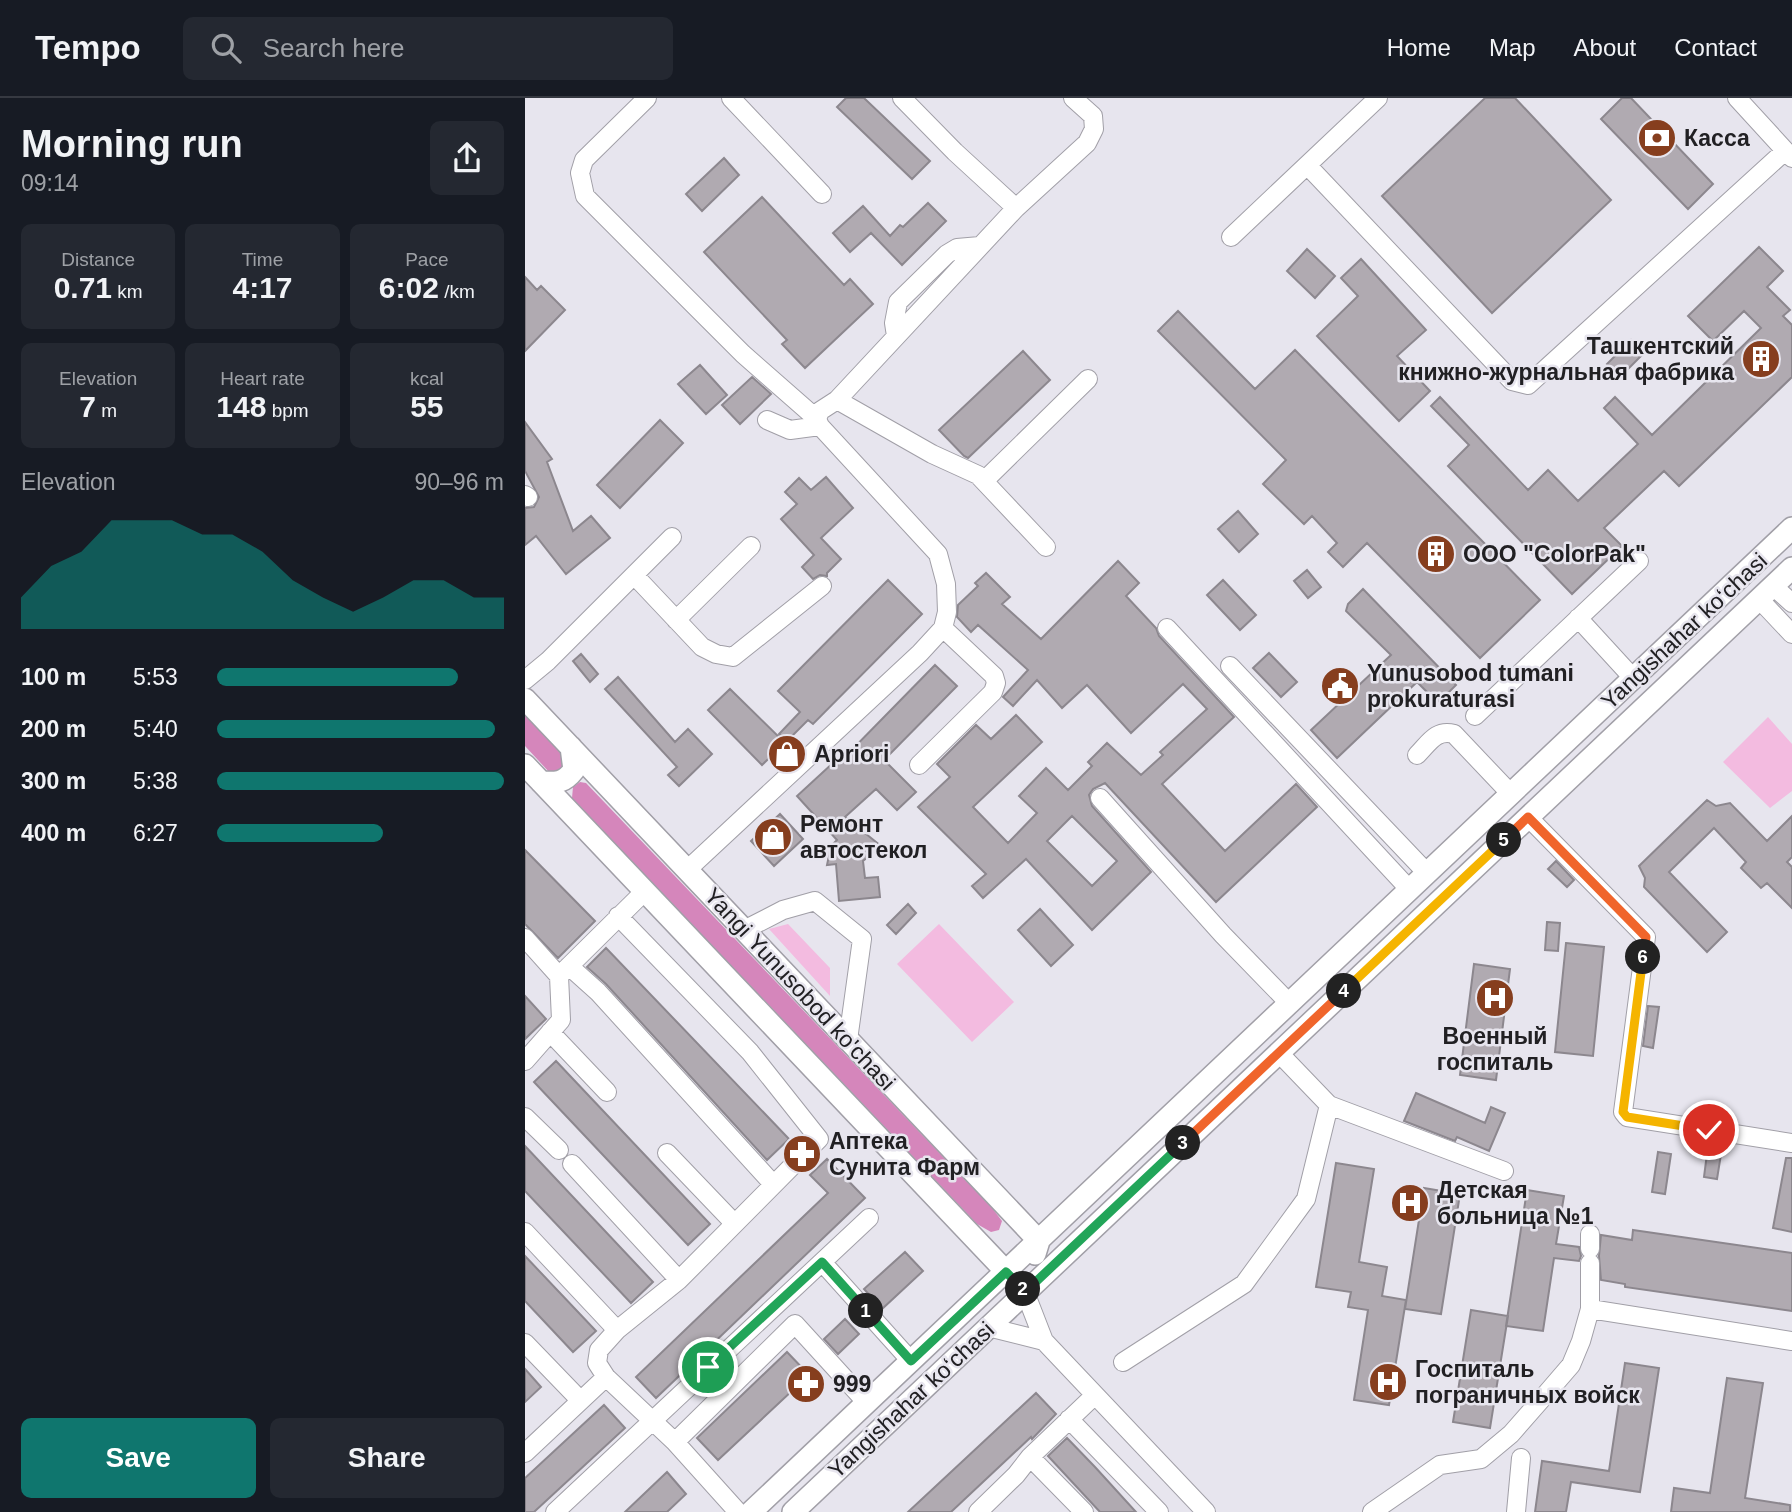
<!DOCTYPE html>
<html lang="en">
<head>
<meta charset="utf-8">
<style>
	body { margin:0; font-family:Helvetica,sans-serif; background:#242831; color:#f1f3f6; height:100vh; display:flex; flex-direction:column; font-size:26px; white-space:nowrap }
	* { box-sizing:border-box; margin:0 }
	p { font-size:23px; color:#9ea1a6 }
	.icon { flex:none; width:38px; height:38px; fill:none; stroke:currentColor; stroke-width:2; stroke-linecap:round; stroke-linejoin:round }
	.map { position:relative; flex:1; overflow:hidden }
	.drawer { display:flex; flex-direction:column; background:#171b24; width:525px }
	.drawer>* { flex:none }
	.pin { position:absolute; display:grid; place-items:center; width:60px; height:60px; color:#fff; margin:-30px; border:4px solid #fff; border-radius:50%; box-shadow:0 2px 7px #0007 }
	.km { position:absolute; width:35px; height:35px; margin:-18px; border-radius:50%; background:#222; color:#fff; font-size:19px; line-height:35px; text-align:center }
	.round { display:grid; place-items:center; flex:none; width:74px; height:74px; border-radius:10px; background:#242831 }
	.headline { display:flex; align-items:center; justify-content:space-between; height:119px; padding:0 21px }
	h1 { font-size:38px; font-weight:700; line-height:52px }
	.stats { display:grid; grid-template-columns:repeat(3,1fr); gap:10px; height:119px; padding:7px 21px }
	.stats div { display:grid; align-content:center; border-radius:10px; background:#242831; text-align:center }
	.stats b { font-size:30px; font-weight:700 }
	.stats small { font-size:19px; font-weight:400 }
	.stats p { font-size:19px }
	.chart { height:196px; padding:14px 21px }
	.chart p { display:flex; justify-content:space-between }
	.chart svg { width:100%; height:126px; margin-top:7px; fill:#0f766e; opacity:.7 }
	.primary-button { display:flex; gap:14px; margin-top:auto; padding:14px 21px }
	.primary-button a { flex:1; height:80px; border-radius:10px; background:#0f766e; color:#fff; font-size:28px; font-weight:700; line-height:80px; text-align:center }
	.primary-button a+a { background:#242831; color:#f1f3f6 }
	ul { padding:0 21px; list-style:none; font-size:23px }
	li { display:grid; grid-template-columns:112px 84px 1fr; align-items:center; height:52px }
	li i { height:18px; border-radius:9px; background:#0f766e }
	header { display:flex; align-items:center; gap:42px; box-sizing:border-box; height:98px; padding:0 35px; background:#171b24; border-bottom:2px solid #363941 }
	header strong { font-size:33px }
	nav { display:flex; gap:38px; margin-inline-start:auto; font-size:24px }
	.search { width:490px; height:63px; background:#242831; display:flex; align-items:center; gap:18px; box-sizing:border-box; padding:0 24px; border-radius:10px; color:#9ea1a6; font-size:26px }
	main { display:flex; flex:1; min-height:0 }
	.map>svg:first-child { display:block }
	.green { fill:#f3bbe0 }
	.forest { fill:#d586bb }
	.building { fill:#b0aab1; stroke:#8c878e; stroke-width:2; fill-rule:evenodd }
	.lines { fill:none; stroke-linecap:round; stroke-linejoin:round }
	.minor-casing { stroke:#a19fa7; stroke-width:20 }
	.major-casing { stroke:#a19fa7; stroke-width:24 }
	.minor { stroke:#fff; stroke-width:18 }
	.major { stroke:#fff; stroke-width:21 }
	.split-1-casing { stroke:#fff; stroke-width:14 }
	.split-2-casing { stroke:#fff; stroke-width:14 }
	.split-3-casing { stroke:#fff; stroke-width:14 }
	.split-4-casing { stroke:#fff; stroke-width:14 }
	.split-5-casing { stroke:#fff; stroke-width:14 }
	.split-6-casing { stroke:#fff; stroke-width:14 }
	.split-7-casing { stroke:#fff; stroke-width:14 }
	.split-1 { stroke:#22a559; stroke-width:9 }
	.split-2 { stroke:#22a559; stroke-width:9 }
	.split-3 { stroke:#22a559; stroke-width:9 }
	.split-4 { stroke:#f0652b; stroke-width:9 }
	.split-5 { stroke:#f5b400; stroke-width:9 }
	.split-6 { stroke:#f0652b; stroke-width:9 }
	.split-7 { stroke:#f5b400; stroke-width:9 }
	.labels { text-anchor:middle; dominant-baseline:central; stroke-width:5; stroke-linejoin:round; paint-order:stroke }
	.poi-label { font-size:23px; font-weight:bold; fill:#212023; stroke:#e7e5ee; text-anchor:start }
	.street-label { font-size:23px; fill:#212023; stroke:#e7e5ee }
</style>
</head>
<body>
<header>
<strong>Tempo</strong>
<div class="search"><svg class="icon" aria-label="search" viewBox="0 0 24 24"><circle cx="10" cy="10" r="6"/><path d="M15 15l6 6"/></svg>Search here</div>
<nav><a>Home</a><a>Map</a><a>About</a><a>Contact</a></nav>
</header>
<main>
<section class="drawer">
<div class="headline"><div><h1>Morning run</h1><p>09:14</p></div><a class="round"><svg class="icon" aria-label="share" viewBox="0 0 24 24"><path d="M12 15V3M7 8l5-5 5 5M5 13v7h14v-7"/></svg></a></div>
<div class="stats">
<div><p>Distance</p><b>0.71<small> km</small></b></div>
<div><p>Time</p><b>4:17</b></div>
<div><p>Pace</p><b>6:02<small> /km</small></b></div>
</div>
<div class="stats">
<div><p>Elevation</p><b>7<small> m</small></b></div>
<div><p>Heart rate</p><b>148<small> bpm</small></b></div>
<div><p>kcal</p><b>55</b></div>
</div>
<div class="chart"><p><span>Elevation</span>90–96 m</p>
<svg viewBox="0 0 160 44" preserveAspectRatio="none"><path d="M0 44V33L10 22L20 17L30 6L40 6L50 6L60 11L70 11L80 17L90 27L100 33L110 38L120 33L130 27L140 27L150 33L160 33V44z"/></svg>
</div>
<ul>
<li><b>100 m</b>5:53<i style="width:84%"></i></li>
<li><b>200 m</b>5:40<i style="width:97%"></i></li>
<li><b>300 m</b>5:38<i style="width:100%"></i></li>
<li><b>400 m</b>6:27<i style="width:58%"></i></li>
</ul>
<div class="primary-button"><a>Save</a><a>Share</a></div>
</section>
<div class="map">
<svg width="1267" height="1414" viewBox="0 0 1267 1414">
	<rect width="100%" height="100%" fill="#e7e5ee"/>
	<path class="green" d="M 1243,619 L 1267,646 L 1267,693 L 1245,710 L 1198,664 Z
		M 263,826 L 305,870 L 305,898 L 244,831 Z
		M 414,826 L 489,904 L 447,944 L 372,866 Z"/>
	<path class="forest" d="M 0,617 L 41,661 L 36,672 L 25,675 L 0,648 Z
		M 55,684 L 61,685 L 468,1111 L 477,1123 L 474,1132 L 466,1134 L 452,1126 L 47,700 L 48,689 Z"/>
	<path class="building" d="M 321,0 L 339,0 L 405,63 L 387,81 L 312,9 Z
		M 960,0 L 990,0 L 1086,102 L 967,215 L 857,98 Z
		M 1097,0 L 1106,0 L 1188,86 L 1163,111 L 1076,21 Z
		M 199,60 L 214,77 L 177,113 L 161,96 Z
		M 237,99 L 319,187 L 325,181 L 348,206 L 280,270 L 257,246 L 262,242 L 179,154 Z
		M 403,105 L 421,123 L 377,167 L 346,135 L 325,154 L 308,135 L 338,108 L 365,138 L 375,127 L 378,129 Z
		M 1234,149 L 1258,173 L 1242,189 L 1265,212 L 1258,218 L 1267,227 L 1267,279 L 1154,388 L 1139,373 L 1079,430 L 1097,448 L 1047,496 L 923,368 L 944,347 L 906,308 L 915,299 L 1003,392 L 1023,372 L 1053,403 L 1113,346 L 1079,310 L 1090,299 L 1127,337 L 1236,230 L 1219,213 L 1188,243 L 1163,218 Z
		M 782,151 L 810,178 L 790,200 L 762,173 Z
		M 836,161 L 901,232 L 872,258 L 905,293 L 874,323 L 792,238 L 833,198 L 816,180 Z
		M 0,179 L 12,192 L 16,188 L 40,212 L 0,253 Z
		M 653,213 L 730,291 L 770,252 L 1015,502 L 955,560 L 842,445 L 818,469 L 803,454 L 812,445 L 787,418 L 779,426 L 738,386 L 761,362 L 633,233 Z
		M 1106,242 L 1119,255 L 1095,279 L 1082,266 Z
		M 498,253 L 525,282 L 443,360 L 439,358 L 414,332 Z
		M 175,267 L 202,297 L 181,316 L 153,286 Z
		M 227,279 L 246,296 L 215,326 L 197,307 Z
		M 135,322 L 158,345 L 95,410 L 72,387 Z
		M 0,324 L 27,361 L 22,364 L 48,433 L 66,418 L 85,440 L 41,476 L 11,438 L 0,447 L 0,410 L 9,409 L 14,399 L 0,373 Z
		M 301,379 L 328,410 L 296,440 L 316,461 L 302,475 L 302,478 L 295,477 L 288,481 L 277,469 L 289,457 L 256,421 L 272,406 L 260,394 L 274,380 L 286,392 Z
		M 713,413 L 733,436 L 714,454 L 693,431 Z
		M 593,463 L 614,485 L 601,498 L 631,530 L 634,538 L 709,619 L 637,686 L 700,753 L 771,686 L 792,709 L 691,804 L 580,685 L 568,691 L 564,697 L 567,708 L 626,774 L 567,832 L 501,761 L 458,800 L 447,788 L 461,776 L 393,709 L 425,679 L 412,666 L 451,627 L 466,641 L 491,617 L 517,644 L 448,709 L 483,745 L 512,715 L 494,698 L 521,670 L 543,692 L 567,668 L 563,664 L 582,645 L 616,677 L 638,657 L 635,654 L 682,611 L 658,586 L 606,635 L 562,587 L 537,610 L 512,582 L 488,608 L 478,599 L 503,572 L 453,527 L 446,534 L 432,519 L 433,507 L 453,488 L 450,485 L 461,475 L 485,499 L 477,506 L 516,541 ZM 547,718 L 592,763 L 567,788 L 522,743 Z
		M 782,472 L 796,489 L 783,500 L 769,483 Z
		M 363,482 L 397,516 L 288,626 L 283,622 L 261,644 L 254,636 L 275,614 L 253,593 Z
		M 698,482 L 731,517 L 715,532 L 682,497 Z
		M 838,491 L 931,587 L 913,605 L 892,584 L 812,660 L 786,632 L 866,557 L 821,513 L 823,506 Z
		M 744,555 L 772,584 L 756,599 L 728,570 Z
		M 56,556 L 73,576 L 65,584 L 48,563 Z
		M 410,567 L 432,588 L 359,662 L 391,694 L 372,712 L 351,691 L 320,719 L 356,748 L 338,763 L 340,780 L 353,779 L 355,799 L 314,803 L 311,766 L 302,767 L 306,748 L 312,742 L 272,698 L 309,664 L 312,667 Z
		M 93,579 L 150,644 L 163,631 L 187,656 L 154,688 L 143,677 L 152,669 L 80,591 Z
		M 205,591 L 260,645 L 237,667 L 183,612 Z
		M 1182,702 L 1191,708 L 1205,705 L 1242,743 L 1267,718 L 1267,759 L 1262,764 L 1267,769 L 1267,810 L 1242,785 L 1236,790 L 1216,770 L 1221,764 L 1189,730 L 1144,774 L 1202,834 L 1182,854 L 1119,789 L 1120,780 L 1114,768 Z
		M 255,716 L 278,741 L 249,768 L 226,743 Z
		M 0,752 L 70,823 L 33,860 L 0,826 Z
		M 1031,763 L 1049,782 L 1042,789 L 1023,771 Z
		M 383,806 L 391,815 L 371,836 L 362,827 Z
		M 515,811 L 548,847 L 526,868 L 493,832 Z
		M 1022,824 L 1035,825 L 1033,853 L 1020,852 Z
		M 1041,845 L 1079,849 L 1068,958 L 1030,954 Z
		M 81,850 L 264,1041 L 242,1062 L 81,886 L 62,869 Z
		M 949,866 L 985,871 L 971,982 L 935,977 Z
		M 0,898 L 21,921 L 0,941 Z
		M 1123,908 L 1134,909 L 1128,950 L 1118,948 Z
		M 31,963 L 185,1126 L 163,1147 L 9,984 Z
		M 891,995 L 960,1025 L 966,1009 L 980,1015 L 964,1053 L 932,1039 L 930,1043 L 879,1023 Z
		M 0,1048 L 128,1184 L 106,1205 L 0,1093 Z
		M 1183,1048 L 1197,1050 L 1192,1081 L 1179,1079 Z
		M 1133,1054 L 1146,1056 L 1140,1096 L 1127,1094 Z
		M 1261,1060 L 1267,1060 L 1267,1134 L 1248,1130 Z
		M 302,1061 L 340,1100 L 131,1300 L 111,1279 L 303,1095 L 285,1077 Z
		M 811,1065 L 849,1071 L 834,1164 L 862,1169 L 857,1198 L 881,1202 L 864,1307 L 829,1302 L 843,1212 L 823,1209 L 826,1194 L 791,1189 Z
		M 899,1090 L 935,1096 L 916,1216 L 880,1211 Z
		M 1002,1092 L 1039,1098 L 1031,1146 L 1054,1149 L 1056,1158 L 1054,1163 L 1029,1160 L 1018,1233 L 981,1228 Z
		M 1108,1132 L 1267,1155 L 1267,1213 L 1100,1189 L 1100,1186 L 1076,1182 L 1074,1158 L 1076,1137 L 1107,1142 Z
		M 380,1154 L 398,1173 L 357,1211 L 339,1191 Z
		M 0,1158 L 71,1233 L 48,1254 L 0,1203 Z
		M 946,1212 L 983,1218 L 965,1330 L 928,1324 Z
		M 320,1221 L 334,1236 L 313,1256 L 299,1241 Z
		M 262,1254 L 284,1277 L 193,1362 L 172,1340 Z
		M 1100,1265 L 1134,1270 L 1115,1394 L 1046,1384 L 1041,1414 L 1010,1414 L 1017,1363 L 1084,1373 Z
		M 0,1271 L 16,1289 L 0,1304 Z
		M 1202,1280 L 1238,1285 L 1220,1400 L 1265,1407 L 1265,1414 L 1146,1414 L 1149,1390 L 1185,1395 Z
		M 511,1295 L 531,1316 L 507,1341 L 506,1339 L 426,1414 L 383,1414 Z
		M 79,1307 L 100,1330 L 9,1414 L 0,1414 L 0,1380 Z
		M 542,1340 L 570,1369 L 611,1414 L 575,1414 L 523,1358 Z
		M 142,1374 L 161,1396 L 142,1414 L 100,1414 Z"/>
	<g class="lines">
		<defs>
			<path id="minor" d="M 122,0 L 59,62 L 55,75 L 60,98 L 218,256 L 292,321
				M 206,0 L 297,96
				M 377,0 L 430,54 L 491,110
				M 1212,0 L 1267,60
				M 782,67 L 987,283 L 1003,287 L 1260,53
				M 706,139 L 853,0
				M 371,238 L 369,225 L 373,204 L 422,156 L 432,150 L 455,148
				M 312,302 L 407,356 L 453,377 L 521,449
				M 242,322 L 265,332 L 295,328
				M 459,383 L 563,281
				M 0,397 L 3,399
				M 109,477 L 177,549 L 191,556 L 208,559 L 297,488
				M 1248,488 L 1267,505
				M 1234,501 L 1267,536
				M 1053,520 L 1108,580
				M 151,522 L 226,448
				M 642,530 L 885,792
				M 705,568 L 902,775
				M 0,582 L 23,563 L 147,439
				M 950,618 L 1114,463
				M 892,657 C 904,645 911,631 929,636 L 986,696
				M 394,667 L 468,594 L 471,585 L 469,578 L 418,530
				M 575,700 L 698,837 L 765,906
				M 1003,719 L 1121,839 L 1098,1014 L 1102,1019 L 1267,1045
				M 162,772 L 395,555 L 418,530 L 422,514 L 421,486 L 413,456 L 295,328 L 292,321 L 295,313 L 312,302 L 491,110 L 562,45 L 569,31 L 568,18 L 548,0
				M 93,818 L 225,954 L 294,1041 L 154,1182 L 92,1232 L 74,1252 L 72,1265 L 81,1279 L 150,1344 L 213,1414
				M 219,832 L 258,812 L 290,803 L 337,841 L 323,942
				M 0,840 L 34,878
				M 44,868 L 73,894 L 248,1086
				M 25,934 L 82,994
				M 754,955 L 804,1007 L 979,1073
				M 0,963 L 36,922 L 34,878 L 120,793
				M 0,1019 L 34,1052
				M 142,1055 L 209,1125
				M 47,1066 L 154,1182
				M 0,1134 L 92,1232
				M 1065,1136 L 1065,1151
				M 297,1164 L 386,1263
				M 500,1194 L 519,1243 L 681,1414
				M 1065,1211 L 1267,1243
				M 463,1229 L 519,1243
				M 0,1245 L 55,1302
				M 598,1264 L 719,1186 L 781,1101 L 804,1007
				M 544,1321 L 634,1414
				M 150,1344 L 270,1226 L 342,1305
				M 0,1355 L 81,1279
				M 505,1359 L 559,1414
				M 30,1414 L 344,1120
				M 453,1414 L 491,1377 L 505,1359 L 570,1297
				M 847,1414 L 915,1367 L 956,1361 L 986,1336 L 1021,1296 L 1046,1267 L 1056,1243 L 1065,1211 L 1065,1165
				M 991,1414 L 996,1360"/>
			<path id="major" d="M 0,601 L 514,1143 L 510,1156
				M 0,667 L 490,1183
				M 16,684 C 32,685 39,685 49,672 L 46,649
				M 226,1414 L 1267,430
				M 268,1414 L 1267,470"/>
		</defs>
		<use href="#minor" class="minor-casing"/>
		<use href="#major" class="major-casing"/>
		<use href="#minor" class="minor"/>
		<use href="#major" class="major"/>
	</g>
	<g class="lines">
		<defs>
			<path id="split-1" d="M 183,1269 L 297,1164 L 341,1213"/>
			<path id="split-2" d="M 341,1213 L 386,1263 L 481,1174 L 498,1191"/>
			<path id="split-3" d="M 498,1191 L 500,1194 L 658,1045"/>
			<path id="split-4" d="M 658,1045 L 819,893"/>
			<path id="split-5" d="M 819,893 L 979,742"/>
			<path id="split-6" d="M 979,742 L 1003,719 L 1121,839 L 1118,859"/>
			<path id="split-7" d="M 1118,859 L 1098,1014 L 1102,1019 L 1184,1032"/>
		</defs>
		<use href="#split-1" class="split-1-casing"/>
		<use href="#split-2" class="split-2-casing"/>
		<use href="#split-3" class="split-3-casing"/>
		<use href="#split-4" class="split-4-casing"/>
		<use href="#split-5" class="split-5-casing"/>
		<use href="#split-6" class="split-6-casing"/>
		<use href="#split-7" class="split-7-casing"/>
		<use href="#split-1" class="split-1"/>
		<use href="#split-2" class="split-2"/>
		<use href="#split-3" class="split-3"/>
		<use href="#split-4" class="split-4"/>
		<use href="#split-5" class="split-5"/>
		<use href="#split-6" class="split-6"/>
		<use href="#split-7" class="split-7"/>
	</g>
	<defs>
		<symbol id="bank-disc" viewBox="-11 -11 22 22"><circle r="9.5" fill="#863e1e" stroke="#e7e5ee"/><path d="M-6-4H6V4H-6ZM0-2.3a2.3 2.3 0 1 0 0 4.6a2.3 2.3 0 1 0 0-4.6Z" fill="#fff"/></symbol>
		<symbol id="building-disc" viewBox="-11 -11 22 22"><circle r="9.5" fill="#863e1e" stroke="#e7e5ee"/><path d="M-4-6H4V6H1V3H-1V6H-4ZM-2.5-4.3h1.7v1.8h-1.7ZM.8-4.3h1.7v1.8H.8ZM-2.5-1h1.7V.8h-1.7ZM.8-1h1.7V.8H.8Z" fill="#fff"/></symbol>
		<symbol id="civic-disc" viewBox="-11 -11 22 22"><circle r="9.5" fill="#863e1e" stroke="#e7e5ee"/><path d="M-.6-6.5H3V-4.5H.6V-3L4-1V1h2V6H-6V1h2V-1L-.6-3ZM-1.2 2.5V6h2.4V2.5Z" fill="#fff"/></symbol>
		<symbol id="shop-disc" viewBox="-11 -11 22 22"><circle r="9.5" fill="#863e1e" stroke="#e7e5ee"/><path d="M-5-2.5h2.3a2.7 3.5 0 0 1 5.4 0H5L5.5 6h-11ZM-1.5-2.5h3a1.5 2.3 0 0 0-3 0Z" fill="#fff"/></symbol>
		<symbol id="hospital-disc" viewBox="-11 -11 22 22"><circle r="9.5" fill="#863e1e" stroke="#e7e5ee"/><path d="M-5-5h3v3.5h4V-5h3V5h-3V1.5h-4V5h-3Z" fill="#fff"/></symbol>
		<symbol id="pharmacy-disc" viewBox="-11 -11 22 22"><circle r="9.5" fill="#863e1e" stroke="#e7e5ee"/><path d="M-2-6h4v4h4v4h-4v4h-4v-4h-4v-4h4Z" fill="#fff"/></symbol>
	</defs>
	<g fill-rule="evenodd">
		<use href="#bank-disc" x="1110" y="18" width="44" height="44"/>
		<use href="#building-disc" x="1214" y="239" width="44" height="44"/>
		<use href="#building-disc" x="889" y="434" width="44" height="44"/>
		<use href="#civic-disc" x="793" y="566" width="44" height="44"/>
		<use href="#shop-disc" x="240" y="634" width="44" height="44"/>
		<use href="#shop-disc" x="226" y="717" width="44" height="44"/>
		<use href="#hospital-disc" x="948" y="878" width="44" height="44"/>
		<use href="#pharmacy-disc" x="255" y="1034" width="44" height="44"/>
		<use href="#hospital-disc" x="863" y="1083" width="44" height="44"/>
		<use href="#hospital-disc" x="841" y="1262" width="44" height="44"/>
		<use href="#pharmacy-disc" x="259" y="1264" width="44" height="44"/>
	</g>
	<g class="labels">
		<g class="poi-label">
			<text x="1159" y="40">Касса</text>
			<text x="1209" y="248" text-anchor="end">Ташкентский<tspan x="1209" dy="26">книжно-журнальная фабрика</tspan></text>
			<text x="938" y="456">OOO "ColorPak"</text>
			<text x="842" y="575">Yunusobod tumani<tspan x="842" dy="26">prokuraturasi</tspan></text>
			<text x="289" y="656">Apriori</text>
			<text x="275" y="726">Ремонт<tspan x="275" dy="26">автостекол</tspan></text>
			<text x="970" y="938" text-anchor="middle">Военный<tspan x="970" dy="26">госпиталь</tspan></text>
			<text x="304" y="1043">Аптека<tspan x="304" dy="26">Сунита Фарм</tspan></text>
			<text x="912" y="1092">Детская<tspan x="912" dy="26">больница №1</tspan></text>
			<text x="890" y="1271">Госпиталь<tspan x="890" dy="26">пограничных войск</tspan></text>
			<text x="308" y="1286">999</text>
		</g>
		<g class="street-label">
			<text transform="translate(1159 533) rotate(-43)">Yangishahar ko‘chasi</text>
			<text transform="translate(275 891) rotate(47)">Yangi Yunusobod ko'chasi</text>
			<text transform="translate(386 1302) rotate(-43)">Yangishahar ko‘chasi</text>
		</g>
	</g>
</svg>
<div class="pin" style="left:183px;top:1269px;background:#1e9e55"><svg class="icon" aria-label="arrive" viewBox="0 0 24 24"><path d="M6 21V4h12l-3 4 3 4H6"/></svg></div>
<div class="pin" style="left:1184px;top:1032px;background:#d93025"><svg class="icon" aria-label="check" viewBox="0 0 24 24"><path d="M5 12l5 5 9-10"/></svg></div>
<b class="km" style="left:341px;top:1213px">1</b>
<b class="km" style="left:498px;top:1191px">2</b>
<b class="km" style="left:658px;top:1045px">3</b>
<b class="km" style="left:819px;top:893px">4</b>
<b class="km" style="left:979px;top:742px">5</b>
<b class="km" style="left:1118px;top:859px">6</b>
</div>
</main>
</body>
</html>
